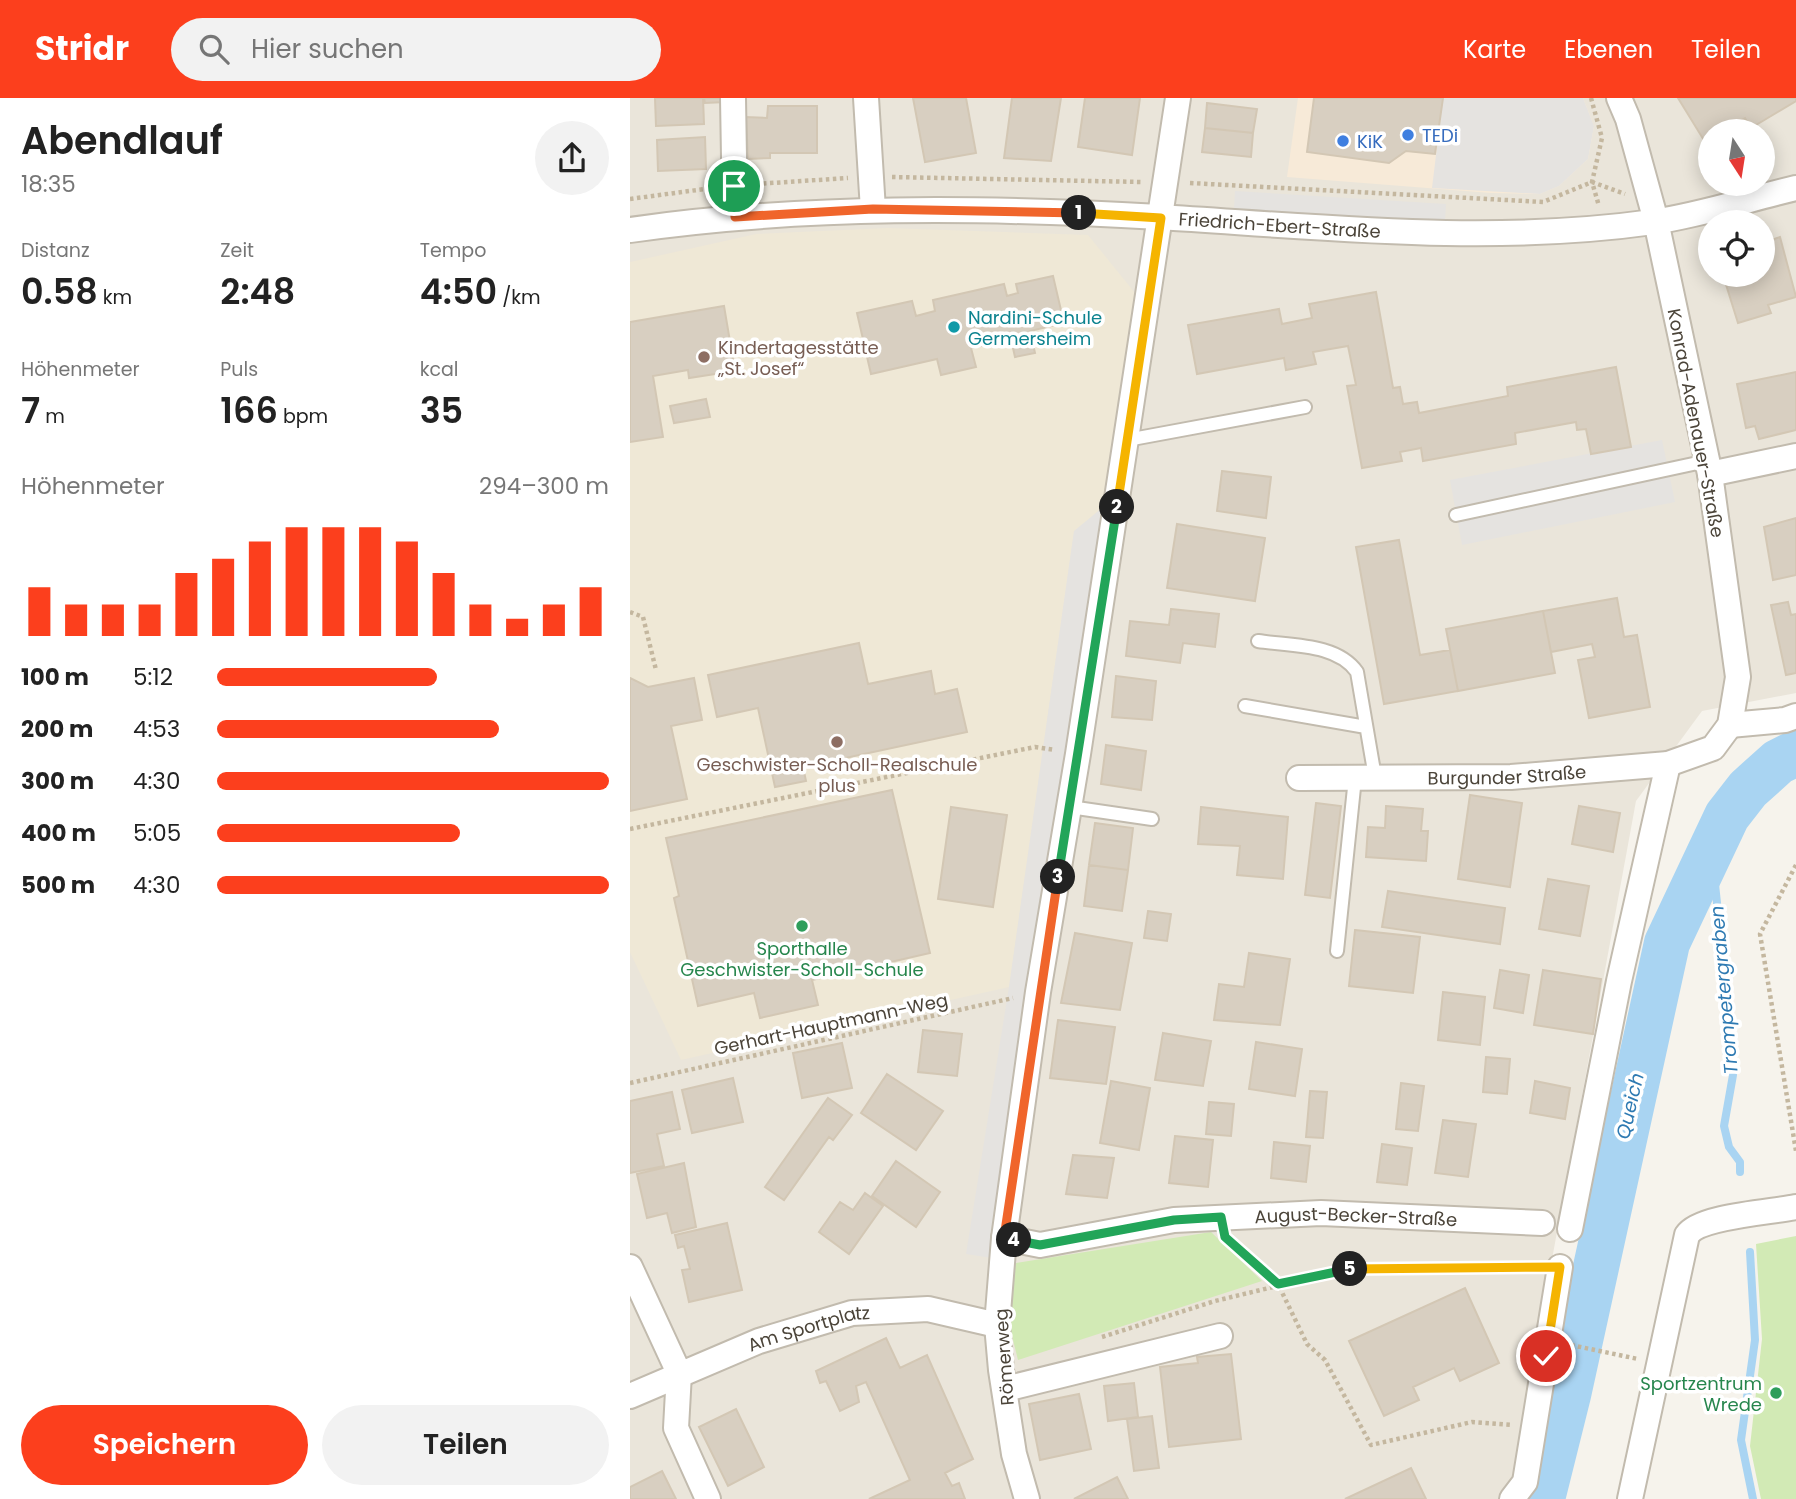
<!DOCTYPE html>
<html lang="de">
<head>
<meta charset="utf-8">
<style>
	body { margin:0; font-family:Poppins,sans-serif; background:#f2f2f2; color:#222; height:100vh; display:flex; flex-direction:column; font-size:26px; white-space:nowrap }
	* { box-sizing:border-box; margin:0 }
	p { font-size:23px; color:#767676 }
	.icon { flex:none; width:38px; height:38px; fill:none; stroke:currentColor; stroke-width:2; stroke-linecap:round; stroke-linejoin:round }
	.map { position:relative; flex:1; overflow:hidden }
	.panel { display:flex; flex-direction:column; background:#fff; width:630px }
	.panel>* { flex:none }
	.needle { width:46px; rotate:168deg }
	.fabs { position:absolute; left:1068px; top:21px; display:grid; gap:14px }
	.fabs a { display:grid; place-items:center; width:77px; height:77px; border-radius:50%; background:#fff; box-shadow:0 4px 18px #0003; font-size:35px }
	.pin { position:absolute; display:grid; place-items:center; width:60px; height:60px; color:#fff; margin:-30px; border:4px solid #fff; border-radius:50%; box-shadow:0 2px 7px #0007 }
	.km { position:absolute; width:35px; height:35px; margin:-18px; border-radius:50%; background:#222; color:#fff; font-size:19px; line-height:35px; text-align:center }
	.round { display:grid; place-items:center; flex:none; width:74px; height:74px; border-radius:37px; background:#f2f2f2 }
	.headline { display:flex; align-items:center; justify-content:space-between; height:119px; padding:0 21px }
	h1 { font-size:38px; font-weight:600; line-height:52px }
	.figures { display:grid; grid-template-columns:repeat(3,1fr); gap:10px; height:119px; padding:7px 21px }
	.figures div { display:grid; align-content:center }
	.figures b { font-size:35px; font-weight:600 }
	.figures small { font-size:19px; font-weight:400 }
	.figures p { font-size:19px }
	.chart { height:196px; padding:14px 21px }
	.chart p { display:flex; justify-content:space-between }
	.chart svg { width:100%; height:126px; margin-top:7px; stroke:#fc3f1d; stroke-width:6 }
	.primary-button { display:flex; gap:14px; margin-top:auto; padding:14px 21px }
	.primary-button a { flex:1; height:80px; border-radius:42px; background:#fc3f1d; color:#fff; font-size:28px; font-weight:600; line-height:80px; text-align:center }
	.primary-button a+a { background:#f2f2f2; color:#222 }
	ul { padding:0 21px; list-style:none; font-size:23px }
	li { display:grid; grid-template-columns:112px 84px 1fr; align-items:center; height:52px }
	li i { height:18px; border-radius:9px; background:#fc3f1d }
	header { display:flex; align-items:center; gap:42px; box-sizing:border-box; height:98px; padding:0 35px; background:#fc3f1d; color:#fff }
	header strong { font-size:33px }
	nav { display:flex; gap:38px; margin-inline-start:auto; font-size:24px }
	.search { width:490px; height:63px; background:#f2f2f2; display:flex; align-items:center; gap:18px; box-sizing:border-box; padding:0 24px; border-radius:38px; color:#767676; font-size:26px }
	main { display:flex; flex:1; min-height:0 }
	.map>svg:first-child { display:block }
	.residential { fill:#eae5da; fill-rule:evenodd }
	.commercial { fill:#f7ead8 }
	.education { fill:#efe8d6 }
	.green { fill:#d2eab5 }
	.parking { fill:#e5e3e0 }
	.lines { fill:none; stroke-linecap:round; stroke-linejoin:round }
	.stream { stroke:#a9d4f2; stroke-width:8 }
	.river { stroke:#a9d4f2; stroke-width:46 }
	.building { fill:#d8cfc1; stroke:#d3c7b4; stroke-width:2 }
	.lane-casing { stroke:#c2bbae; stroke-width:16 }
	.street-casing { stroke:#c2bbae; stroke-width:28 }
	.path { stroke:#c4b79f; stroke-width:4.5; stroke-dasharray:3.5 3.5; stroke-linecap:butt }
	.lane { stroke:#fff; stroke-width:12 }
	.street { stroke:#fff; stroke-width:24 }
	.split-1-casing { stroke:#fff; stroke-width:14 }
	.split-2-casing { stroke:#fff; stroke-width:14 }
	.split-3-casing { stroke:#fff; stroke-width:14 }
	.split-4-casing { stroke:#fff; stroke-width:14 }
	.split-5-casing { stroke:#fff; stroke-width:14 }
	.split-6-casing { stroke:#fff; stroke-width:14 }
	.split-1 { stroke:#f0652b; stroke-width:9 }
	.split-2 { stroke:#f5b400; stroke-width:9 }
	.split-3 { stroke:#22a559; stroke-width:9 }
	.split-4 { stroke:#f0652b; stroke-width:9 }
	.split-5 { stroke:#22a559; stroke-width:9 }
	.split-6 { stroke:#f5b400; stroke-width:9 }
	.shop-dot { fill:#3f7fe0; stroke:#fff; stroke-width:2.5 }
	.culture-dot { fill:#0f9aa8; stroke:#fff; stroke-width:2.5 }
	.education-dot { fill:#8d6e63; stroke:#fff; stroke-width:2.5 }
	.leisure-dot { fill:#2e9e5b; stroke:#fff; stroke-width:2.5 }
	.labels { text-anchor:middle; dominant-baseline:central; stroke-width:7; stroke-linejoin:round; paint-order:stroke }
	.shop-label { font-size:18px; fill:#366cbe; stroke:#fff; text-anchor:start }
	.street-label { font-size:18px; fill:#4b4439; stroke:#fff }
	.culture-label { font-size:18px; fill:#0d838f; stroke:#fff; text-anchor:start }
	.education-label { font-size:18px; fill:#785e54; stroke:#fff; text-anchor:start }
	.leisure-label { font-size:18px; fill:#27864d; stroke:#fff }
	.water-label { font-size:19px; font-style:italic; fill:#2e7ab2; stroke:#fff }
</style>
</head>
<body>
<header>
<strong>Stridr</strong>
<div class="search"><svg class="icon" aria-label="search" viewBox="0 0 24 24"><circle cx="10" cy="10" r="6"/><path d="M15 15l6 6"/></svg>Hier suchen</div>
<nav><a>Karte</a><a>Ebenen</a><a>Teilen</a></nav>
</header>
<main>
<section class="panel">
<div class="headline"><div><h1>Abendlauf</h1><p>18:35</p></div><a class="round"><svg class="icon" aria-label="share" viewBox="0 0 24 24"><path d="M12 15V3M7 8l5-5 5 5M5 13v7h14v-7"/></svg></a></div>
<div class="figures">
<div><p>Distanz</p><b>0.58<small> km</small></b></div>
<div><p>Zeit</p><b>2:48</b></div>
<div><p>Tempo</p><b>4:50<small> /km</small></b></div>
</div>
<div class="figures">
<div><p>Höhenmeter</p><b>7<small> m</small></b></div>
<div><p>Puls</p><b>166<small> bpm</small></b></div>
<div><p>kcal</p><b>35</b></div>
</div>
<div class="chart"><p><span>Höhenmeter</span>294–300 m</p>
<svg viewBox="0 0 160 44" preserveAspectRatio="none"><path d="M5 44V27M15 44V33M25 44V33M35 44V33M45 44V22M55 44V17M65 44V11M75 44V6M85 44V6M95 44V6M105 44V11M115 44V22M125 44V33M135 44V38M145 44V33M155 44V27"/></svg>
</div>
<ul>
<li><b>100 m</b>5:12<i style="width:56%"></i></li>
<li><b>200 m</b>4:53<i style="width:72%"></i></li>
<li><b>300 m</b>4:30<i style="width:100%"></i></li>
<li><b>400 m</b>5:05<i style="width:62%"></i></li>
<li><b>500 m</b>4:30<i style="width:100%"></i></li>
</ul>
<div class="primary-button"><a>Speichern</a><a>Teilen</a></div>
</section>
<div class="map">
<svg width="1166" height="1401" viewBox="0 0 1166 1401">
	<rect width="100%" height="100%" fill="#f6f3ec"/>
	<path class="residential" d="M 0,0 L 1166,0 L 1166,595 L 1072,613 L 1006,703 L 881,1385 L 869,1401 L 0,1401 ZM 1080,33 L 1132,33 L 1132,86 L 1080,86 ZM 1080,124 L 1132,124 L 1132,177 L 1080,177 Z"/>
	<path class="commercial" d="M 668,0 L 953,0 L 964,28 L 958,61 L 929,88 L 910,96 L 861,95 L 657,79 Z"/>
	<path class="education" d="M 258,130 L 458,137 L 505,195 L 472,410 L 444,434 L 379,889 L 51,962 L 0,854 L 0,164 L 126,136 Z"/>
	<path class="green" d="M 581,1134 L 632,1183 L 388,1262 L 381,1234 L 380,1166 Z
		M 1166,1138 L 1166,1401 L 1131,1401 L 1120,1348 L 1132,1241 L 1126,1146 Z"/>
	<path class="parking" d="M 813,0 L 953,0 L 964,28 L 958,61 L 929,88 L 910,96 L 802,90 Z
		M 605,93 L 816,106 L 815,124 L 604,111 Z
		M 1032,342 L 1045,404 L 832,447 L 820,382 Z
		M 472,410 L 362,1160 L 336,1156 L 379,889 L 444,433 Z"/>
	<g class="lines">
		<path class="stream" d="M 1081,749 L 1100,926 L 1096,953 L 1103,977 L 1094,1028 L 1099,1049 L 1110,1064 L 1110,1074
			M 1120,1154 L 1125,1242 L 1111,1342 L 1123,1401"/>
		<path class="river" d="M 912,1401 L 938,1297 L 1037,845 L 1097,718 L 1118,691 L 1148,664 L 1166,655"/>
	</g>
	<path class="building" d="M 25,0 L 73,0 L 74,26 L 26,28 Z
		M 74,0 L 94,0 L 95,4 L 75,5 Z
		M 283,0 L 336,0 L 346,55 L 295,64 Z
		M 382,0 L 431,0 L 421,63 L 374,60 Z
		M 455,0 L 510,0 L 502,57 L 448,49 Z
		M 684,0 L 813,0 L 805,56 L 776,53 L 759,65 L 677,54 Z
		M 1048,0 L 1166,0 L 1166,3 L 1121,30 L 1115,20 L 1093,33 L 1080,33 L 1080,41 L 1075,44 Z
		M 577,5 L 627,11 L 623,35 L 575,30 Z
		M 138,8 L 187,8 L 187,55 L 140,55 L 140,60 L 118,61 L 116,19 L 137,20 Z
		M 575,30 L 623,35 L 621,59 L 572,54 Z
		M 75,39 L 76,71 L 28,73 L 27,42 Z
		M 1150,139 L 1166,199 L 1138,207 L 1141,215 L 1108,225 L 1093,177 L 1132,177 L 1132,145 Z
		M 423,178 L 434,225 L 400,233 L 405,255 L 385,259 L 381,241 L 341,250 L 346,269 L 311,277 L 307,261 L 241,276 L 227,215 L 282,203 L 286,218 L 305,213 L 303,202 L 374,186 L 377,198 L 388,195 L 386,186 Z
		M 746,194 L 763,290 L 770,289 L 773,306 L 787,304 L 789,315 L 878,298 L 877,289 L 986,269 L 1001,349 L 961,356 L 956,331 L 947,332 L 946,324 L 885,335 L 886,346 L 793,363 L 791,350 L 770,354 L 772,363 L 732,370 L 717,288 L 726,287 L 718,248 L 683,254 L 686,266 L 656,272 L 654,260 L 567,276 L 558,227 L 649,211 L 652,226 L 682,220 L 679,206 Z
		M 94,208 L 105,273 L 59,280 L 58,272 L 23,278 L 33,339 L 0,344 L 0,224 Z
		M 1166,274 L 1166,332 L 1129,341 L 1125,328 L 1116,330 L 1107,286 Z
		M 76,301 L 80,319 L 44,325 L 40,308 Z
		M 592,373 L 641,379 L 636,420 L 587,413 Z
		M 1166,420 L 1166,477 L 1143,482 L 1134,429 Z
		M 547,426 L 635,440 L 625,503 L 537,490 Z
		M 769,442 L 790,557 L 820,552 L 828,593 L 754,606 L 726,449 Z
		M 987,500 L 994,539 L 1007,537 L 1020,609 L 959,620 L 948,562 L 965,559 L 962,546 L 921,554 L 913,513 Z
		M 1158,504 L 1161,517 L 1166,516 L 1166,575 L 1156,577 L 1141,507 Z
		M 541,511 L 589,516 L 585,549 L 553,545 L 550,565 L 496,558 L 500,523 L 539,527 Z
		M 913,513 L 925,575 L 828,593 L 816,531 Z
		M 229,545 L 238,586 L 301,573 L 305,596 L 327,591 L 337,634 L 173,669 L 176,683 L 145,689 L 128,610 L 87,619 L 78,577 Z
		M 486,578 L 526,583 L 522,622 L 482,619 Z
		M 0,580 L 18,589 L 64,580 L 72,622 L 41,628 L 57,701 L 0,713 Z
		M 476,647 L 516,653 L 511,692 L 471,686 Z
		M 262,692 L 300,855 L 182,882 L 188,907 L 130,920 L 124,895 L 68,908 L 44,800 L 49,798 L 36,740 Z
		M 840,697 L 892,705 L 880,789 L 828,781 Z
		M 686,705 L 711,708 L 700,800 L 675,797 Z
		M 756,708 L 793,711 L 791,733 L 798,733 L 796,763 L 736,759 L 738,729 L 755,730 Z
		M 949,708 L 990,715 L 983,754 L 942,746 Z
		M 321,709 L 377,717 L 363,809 L 308,801 Z
		M 571,709 L 658,719 L 653,781 L 607,777 L 610,748 L 568,746 Z
		M 465,725 L 503,730 L 498,772 L 459,767 Z
		M 459,767 L 498,772 L 492,813 L 454,808 Z
		M 918,781 L 959,788 L 950,838 L 909,831 Z
		M 758,793 L 875,810 L 870,846 L 752,829 Z
		M 518,813 L 541,816 L 537,843 L 514,840 Z
		M 725,832 L 790,839 L 783,895 L 719,888 Z
		M 445,835 L 502,845 L 490,912 L 431,905 Z
		M 619,855 L 660,861 L 650,927 L 584,922 L 589,886 L 614,889 Z
		M 870,872 L 899,877 L 893,915 L 864,910 Z
		M 913,872 L 971,881 L 963,936 L 904,927 Z
		M 813,894 L 855,899 L 850,947 L 808,942 Z
		M 428,922 L 485,929 L 476,986 L 420,980 Z
		M 293,932 L 332,936 L 327,978 L 288,974 Z
		M 533,935 L 581,943 L 573,988 L 525,982 Z
		M 626,944 L 672,951 L 665,998 L 619,991 Z
		M 212,945 L 222,990 L 172,1000 L 163,955 Z
		M 856,959 L 880,961 L 877,996 L 853,994 Z
		M 257,976 L 313,1013 L 286,1052 L 231,1015 Z
		M 103,980 L 113,1024 L 62,1035 L 52,992 Z
		M 481,983 L 520,990 L 509,1052 L 470,1045 Z
		M 905,983 L 940,990 L 935,1021 L 900,1015 Z
		M 771,985 L 794,988 L 788,1033 L 766,1031 Z
		M 680,993 L 697,994 L 693,1040 L 676,1039 Z
		M 42,994 L 50,1031 L 27,1036 L 34,1068 L 0,1075 L 0,1003 Z
		M 198,1000 L 222,1017 L 203,1042 L 199,1039 L 154,1102 L 135,1089 Z
		M 579,1004 L 604,1006 L 601,1038 L 576,1036 Z
		M 813,1022 L 846,1026 L 838,1079 L 805,1075 Z
		M 545,1038 L 583,1042 L 578,1089 L 539,1085 Z
		M 644,1044 L 680,1048 L 676,1084 L 641,1080 Z
		M 752,1046 L 782,1050 L 777,1087 L 747,1084 Z
		M 443,1057 L 484,1060 L 477,1100 L 436,1096 Z
		M 266,1063 L 310,1094 L 286,1129 L 242,1098 Z
		M 54,1065 L 66,1129 L 42,1135 L 37,1115 L 17,1120 L 7,1076 Z
		M 235,1095 L 253,1108 L 219,1156 L 189,1134 L 210,1104 L 223,1112 Z
		M 97,1125 L 112,1192 L 59,1204 L 52,1172 L 60,1171 L 54,1148 L 48,1150 L 45,1137 Z
		M 835,1190 L 869,1265 L 830,1283 L 824,1270 L 783,1289 L 789,1302 L 754,1318 L 719,1243 Z
		M 256,1240 L 270,1270 L 297,1257 L 343,1361 L 315,1375 L 322,1388 L 329,1385 L 335,1401 L 239,1401 L 280,1382 L 236,1284 L 226,1288 L 229,1304 L 210,1313 L 196,1283 L 190,1285 L 186,1273 Z
		M 601,1256 L 611,1341 L 539,1349 L 530,1269 L 568,1265 L 567,1259 Z
		M 504,1285 L 508,1319 L 478,1323 L 474,1288 Z
		M 449,1296 L 461,1351 L 410,1362 L 399,1306 Z
		M 106,1311 L 134,1369 L 98,1388 L 69,1329 Z
		M 522,1318 L 529,1370 L 504,1373 L 497,1321 Z
		M 781,1370 L 796,1401 L 715,1401 Z
		M 32,1373 L 46,1401 L 0,1401 L 0,1389 Z
		M 487,1379 L 498,1401 L 444,1401 Z"/>
	<g class="lines">
		<defs>
			<path id="lane" d="M 497,342 L 675,309
				M 826,417 L 1077,363
				M 628,543 C 660,548 707,545 727,574 L 745,679
				M 615,608 L 736,629
				M 440,709 L 522,721
				M 707,853 L 725,680"/>
			<g id="street">
				<path d="M 103,0 L 105,119"/>
				<path d="M 236,0 L 243,112"/>
				<path id="s1" d="M 0,132 C 176,107 352,109 529,119 C 693,129 859,147 1023,124 C 1071,117 1119,101 1166,90"/>
				<path d="M 1080,376 L 1166,358"/>
				<path d="M 1100,627 L 1155,622 L 1166,618"/>
				<path id="s2" d="M 669,680 L 881,679 L 1038,666 L 1083,650 L 1100,627 L 1108,579 L 1080,376 L 1026,123 L 998,21 L 989,0"/>
				<path d="M 940,1131 L 989,883 L 1038,666"/>
				<path id="s3" d="M 374,1140 L 410,1147 L 544,1122 L 691,1115 L 912,1125"/>
				<path d="M 0,1169 L 49,1275 L 46,1330 L 78,1401"/>
				<path d="M 375,1291 L 590,1238"/>
				<path id="s4" d="M 0,1298 L 129,1243 L 222,1215 L 298,1211 L 367,1227"/>
				<path d="M 397,1401 L 384,1356 L 371,1272 L 367,1227 L 374,1140 L 408,894 L 448,656 L 548,0"/>
				<path d="M 882,1401 L 895,1384 L 930,1169"/>
				<path d="M 1000,1401 L 1057,1137 C 1069,1118 1143,1114 1166,1109"/>
			</g>
		</defs>
		<use href="#lane" class="lane-casing"/>
		<use href="#street" class="street-casing"/>
		<path class="path" d="M 961,0 L 972,40 L 962,84 L 969,108
			M 262,79 L 512,84
			M 560,85 L 913,104 L 962,84 L 995,96
			M 126,86 L 218,80
			M 0,101 L 82,90
			M 0,514 L 13,519 L 26,572
			M 0,731 L 405,649 L 425,652
			M 1166,767 L 1130,836 L 1166,1053
			M 0,985 L 383,900
			M 598,1142 L 648,1186 L 677,1246 L 695,1262 L 741,1347 L 842,1324 L 882,1327
			M 472,1239 L 585,1203 L 730,1168 L 908,1169
			M 941,1247 L 1008,1261"/>
		<use href="#lane" class="lane"/>
		<use href="#street" class="street"/>
	</g>
	<g class="lines">
		<defs>
			<path id="split-1" d="M 104,88 L 105,119 L 243,111 L 449,115"/>
			<path id="split-2" d="M 449,115 L 531,120 L 487,409"/>
			<path id="split-3" d="M 428,779 L 487,409"/>
			<path id="split-4" d="M 384,1142 L 374,1140 L 428,779"/>
			<path id="split-5" d="M 384,1142 L 410,1147 L 544,1122 L 591,1119 L 595,1139 L 648,1186 L 720,1171"/>
			<path id="split-6" d="M 720,1171 L 930,1169 L 916,1258"/>
		</defs>
		<use href="#split-1" class="split-1-casing"/>
		<use href="#split-2" class="split-2-casing"/>
		<use href="#split-3" class="split-3-casing"/>
		<use href="#split-4" class="split-4-casing"/>
		<use href="#split-5" class="split-5-casing"/>
		<use href="#split-6" class="split-6-casing"/>
		<use href="#split-1" class="split-1"/>
		<use href="#split-2" class="split-2"/>
		<use href="#split-3" class="split-3"/>
		<use href="#split-4" class="split-4"/>
		<use href="#split-5" class="split-5"/>
		<use href="#split-6" class="split-6"/>
	</g>
	<g class="shop-dot">
		<circle cx="778" cy="37" r="7"/>
		<circle cx="713" cy="43" r="7"/>
	</g>
	<circle class="culture-dot" cx="324" cy="229" r="7"/>
	<g class="education-dot">
		<circle cx="74" cy="259" r="7"/>
		<circle cx="207" cy="644" r="7"/>
	</g>
	<g class="leisure-dot">
		<circle cx="172" cy="828" r="7"/>
		<circle cx="1146" cy="1295" r="7"/>
	</g>
	<g class="labels">
		<g class="shop-label">
			<text x="792" y="37">TEDi</text>
			<text x="727" y="43">KiK</text>
		</g>
		<g class="street-label">
			<text stroke="none"><textPath href="#s1" startOffset="651">Friedrich-Ebert-Straße</textPath></text>
			<text transform="translate(1066 325) rotate(79)">Konrad-Adenauer-Straße</text>
			<text stroke="none"><textPath href="#s2" startOffset="208">Burgunder Straße</textPath></text>
			<text transform="translate(201 926) rotate(-12)">Gerhart-Hauptmann-Weg</text>
			<text stroke="none"><textPath href="#s3" startOffset="355">August-Becker-Straße</textPath></text>
			<text stroke="none"><textPath href="#s4" startOffset="192">Am Sportplatz</textPath></text>
			<text transform="translate(374 1259) rotate(-94)">Römerweg</text>
		</g>
		<g class="culture-label">
			<text x="338" y="219">Nardini-Schule<tspan x="338" dy="21">Germersheim</tspan></text>
		</g>
		<g class="education-label">
			<text x="88" y="249">Kindertagesstätte<tspan x="88" dy="21">„St. Josef“</tspan></text>
			<text x="207" y="666" text-anchor="middle">Geschwister-Scholl-Realschule<tspan x="207" dy="21">plus</tspan></text>
		</g>
		<g class="leisure-label">
			<text x="172" y="850">Sporthalle<tspan x="172" dy="21">Geschwister-Scholl-Schule</tspan></text>
			<text x="1132" y="1285" text-anchor="end">Sportzentrum<tspan x="1132" dy="21">Wrede</tspan></text>
		</g>
		<g class="water-label">
			<text transform="translate(1094 892) rotate(-95)">Trompetergraben</text>
			<text transform="translate(1000 1008) rotate(-77)">Queich</text>
		</g>
	</g>
</svg>
<div class="fabs">
<a><svg class="needle" viewBox="-14 -14 28 28"><path d="M0-13l5 13h-10z" fill="#e53935"/><path d="M0 13l5-13h-10z" fill="#767676"/></svg></a>
<a><svg class="icon" aria-label="locate" viewBox="0 0 24 24"><circle cx="12" cy="12" r="6"/><path d="M12 2v4M12 18v4M2 12h4M18 12h4"/></svg></a>
</div>
<div class="pin" style="left:104px;top:88px;background:#1e9e55"><svg class="icon" aria-label="arrive" viewBox="0 0 24 24"><path d="M6 21V4h12l-3 4 3 4H6"/></svg></div>
<div class="pin" style="left:916px;top:1258px;background:#d93025"><svg class="icon" aria-label="check" viewBox="0 0 24 24"><path d="M5 12l5 5 9-10"/></svg></div>
<b class="km" style="left:449px;top:115px">1</b>
<b class="km" style="left:487px;top:409px">2</b>
<b class="km" style="left:428px;top:779px">3</b>
<b class="km" style="left:384px;top:1142px">4</b>
<b class="km" style="left:720px;top:1171px">5</b>
</div>
</main>
</body>
</html>
